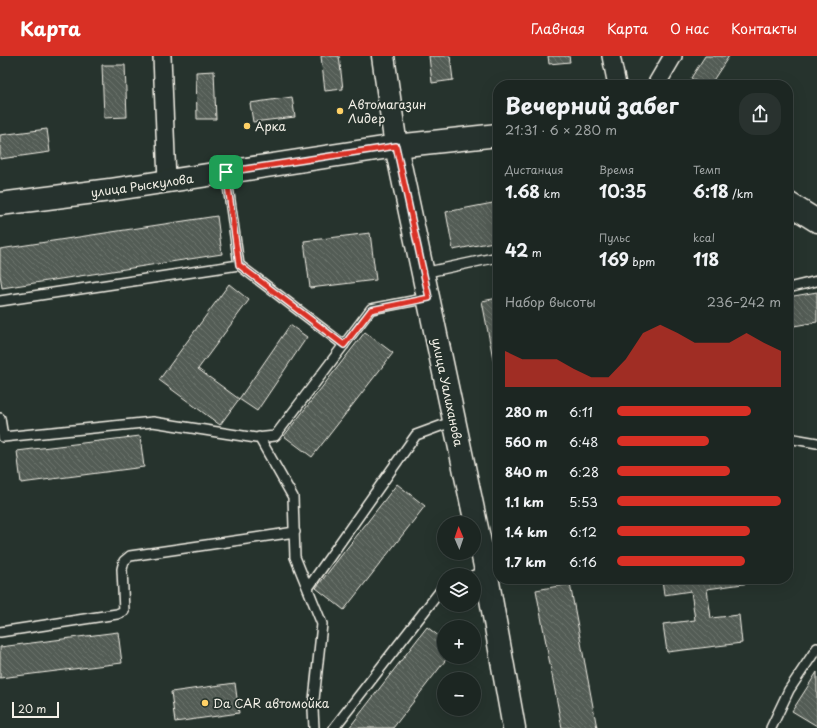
<!DOCTYPE html>
<html lang="ru">
<head>
<meta charset="utf-8">
<style>
	body { margin:0; font-family:"Playpen Sans",sans-serif; background:#29322f; color:#f1f3f6; height:100vh; display:flex; flex-direction:column; font-size:15px; white-space:nowrap }
	* { box-sizing:border-box; margin:0 }
	p { font-size:13px; color:#a0a5a5 }
	.icon { flex:none; width:22px; height:22px; fill:none; stroke:currentColor; stroke-width:2; stroke-linecap:round; stroke-linejoin:round }
	.map { position:relative; flex:1; overflow:hidden }
	.details { position:absolute; left:493px; top:24px; width:300px; height:504px; display:flex; flex-direction:column; background:#1c2622; border-radius:16px; box-shadow:0 4px 16px #0002,0 0 0 1px #3a4340 }
	.details>* { flex:none }
	.needle { width:26px; rotate:358deg }
	.controls { position:absolute; left:437px; top:460px; display:grid; gap:8px }
	.controls a { display:grid; place-items:center; width:44px; height:44px; border-radius:50%; background:#1c2622; box-shadow:0 4px 16px #0002,0 0 0 1px #3a4340; font-size:20px }
	.scale { position:absolute; left:12px; bottom:10px; width:47px; box-sizing:border-box; padding-left:4px; border:2px solid #f4f1e8; border-top:0; font-size:11px; line-height:14px; white-space:nowrap; color:#f4f1e8; -webkit-text-stroke:3px #26332d; paint-order:stroke }
	.pin { position:absolute; display:grid; place-items:center; width:34px; height:34px; color:#fff; margin:-17px; border-radius:8px; box-shadow:0 2px 6px #0006 }
	.round { display:grid; place-items:center; flex:none; width:42px; height:42px; border-radius:16px; background:#29322f }
	.summary { display:flex; align-items:center; justify-content:space-between; height:68px; padding:0 12px }
	h1 { font-size:22px; font-weight:700; line-height:30px }
	.stats { display:grid; grid-template-columns:repeat(3,1fr); gap:6px; height:68px; padding:4px 12px }
	.stats div { display:grid; align-content:center }
	.stats b { font-size:17px; font-weight:700 }
	.stats small { font-size:11px; font-weight:400 }
	.stats p { font-size:11px }
	.chart { height:112px; padding:8px 12px }
	.chart p { display:flex; justify-content:space-between }
	.chart svg { width:100%; height:72px; margin-top:4px; fill:#d93025; opacity:.7 }
	ul { padding:0 12px; list-style:none; font-size:13px }
	li { display:grid; grid-template-columns:64px 48px 1fr; align-items:center; height:30px }
	li i { height:10px; border-radius:5px; background:#d93025 }
	header { display:flex; align-items:center; gap:24px; box-sizing:border-box; height:56px; padding:0 20px; background:#d93025; color:#fff }
	header strong { font-size:19px }
	nav { display:flex; gap:22px; margin-inline-start:auto; font-size:14px }
	.map>svg:first-child { display:block }
	.building { fill:url(#building-back-hatch); stroke:#f4f1e8 }
	.lines { fill:none; stroke-linecap:round; stroke-linejoin:round }
	.service-casing { stroke:#f4f1e8; stroke-width:12 }
	.minor-casing { stroke:#f4f1e8; stroke-width:20 }
	.tertiary-casing { stroke:#f4f1e8; stroke-width:25 }
	.service { stroke:#26332d; stroke-width:9 }
	.minor { stroke:#26332d; stroke-width:17 }
	.tertiary { stroke:#26332d; stroke-width:22 }
	.route-casing { stroke:#fff; stroke-width:8 }
	.route { stroke:#d93025; stroke-width:5 }
	.poi-dot { fill:#ffd166; stroke:#26332d; stroke-width:1.5 }
	.labels { text-anchor:middle; dominant-baseline:central; stroke-width:3.5; stroke-linejoin:round; paint-order:stroke }
	.poi-label { font-size:12px; fill:#f4f1e8; stroke:#26332d; text-anchor:start }
	.street-label { font-size:12px; fill:#f4f1e8; stroke:#26332d }
</style>
</head>
<body>
<header>
<strong>Карта</strong>
<nav><a>Главная</a><a>Карта</a><a>О нас</a><a>Контакты</a></nav>
</header>
<div class="map">
<svg width="817" height="672" viewBox="0 0 817 672">
	<defs>
		<pattern id="building-back-hatch" width="6" height="6" patternUnits="userSpaceOnUse"><rect width="6" height="6" fill="#525c55"/><path d="M-1 5l2 2M0 0l6 6M5-1l2 2" fill="none" stroke="#6c746d"/></pattern>
	</defs>
	<rect width="100%" height="100%" fill="#26332d"/>
	<filter id="ink" filterUnits="userSpaceOnUse"><feTurbulence type="fractalNoise" baseFrequency=".025" numOctaves="2"/><feDisplacementMap in="SourceGraphic" scale="8" xChannelSelector="R" yChannelSelector="G"/><feConvolveMatrix kernelMatrix="1 2 1 2 8 2 1 2 1" color-interpolation-filters="sRGB"/></filter>
	<g filter="url(#ink)">
		<path class="building" d="M 321,0 L 339,0 L 343,33 L 325,35 Z
			M 429,0 L 450,0 L 453,24 L 432,27 Z
			M 548,0 L 569,0 L 570,6 L 549,8 Z
			M 705,0 L 729,0 L 710,29 L 702,29 L 691,22 Z
			M 102,9 L 125,9 L 127,61 L 104,62 Z
			M 214,15 L 216,63 L 197,63 L 196,16 Z
			M 292,41 L 295,61 L 253,66 L 250,47 Z
			M 47,73 L 50,96 L 0,103 L 0,79 Z
			M 498,146 L 498,185 L 453,194 L 446,156 Z
			M 217,160 L 222,198 L 2,232 L 0,218 L 0,193 Z
			M 370,177 L 376,224 L 310,232 L 304,185 Z
			M 229,228 L 249,244 L 198,313 L 239,343 L 220,369 L 159,324 Z
			M 817,236 L 817,266 L 788,271 L 788,241 Z
			M 498,242 L 498,329 L 482,245 Z
			M 290,269 L 307,281 L 257,355 L 239,343 Z
			M 365,276 L 393,297 L 312,401 L 284,380 Z
			M 140,380 L 144,411 L 21,427 L 17,395 Z
			M 397,428 L 425,450 L 344,554 L 316,532 Z
			M 662,523 L 756,523 L 757,526 L 707,533 L 711,562 L 739,559 L 742,587 L 667,596 L 663,568 L 695,564 L 691,535 L 664,539 Z
			M 570,528 L 597,672 L 562,672 L 536,534 Z
			M 427,571 L 444,584 L 444,601 L 448,601 L 393,672 L 349,672 Z
			M 118,576 L 122,607 L 0,622 L 0,591 Z
			M 817,616 L 817,670 L 792,655 Z
			M 235,627 L 239,657 L 175,666 L 171,636 Z"/>
		<g class="lines">
			<defs>
				<path id="service" d="M 239,209 L 344,289
					M 423,217 L 498,201
					M 788,232 L 817,225
					M 0,245 L 239,209 L 226,116
					M 0,362 L 3,381 L 153,366 L 256,382 L 275,380 L 371,253 L 428,242
					M 259,381 L 293,441 L 295,501 L 322,568 L 313,653 L 314,672
					M 788,382 L 817,387
					M 474,519 L 498,513
					M 308,532 L 416,379 L 454,365
					M 0,576 L 117,558 L 124,555 L 122,513 L 124,505 L 130,500 L 295,476
					M 334,672 L 444,530
					M 771,672 L 789,634 L 817,592"/>
				<path id="minor" d="M 162,0 L 167,125
					M 611,0 L 617,29
					M 656,29 L 673,0"/>
				<path id="tertiary" d="M 383,0 L 396,90 L 486,515 L 514,672
					M 788,147 L 817,165
					M 0,148 L 110,134 L 396,90 L 498,79"/>
			</defs>
			<use href="#service" class="service-casing"/>
			<use href="#minor" class="minor-casing"/>
			<use href="#tertiary" class="tertiary-casing"/>
			<use href="#service" class="service"/>
			<use href="#minor" class="minor"/>
			<use href="#tertiary" class="tertiary"/>
		</g>
	</g>
	<g class="lines" filter="url(#ink)">
		<defs>
			<path id="route" d="M 396,90 L 429,242 L 371,254 L 344,289 L 239,209 L 226,116 Z"/>
		</defs>
		<use href="#route" class="route-casing"/>
		<use href="#route" class="route"/>
	</g>
	<g class="poi-dot">
		<circle cx="340" cy="55" r="4"/>
		<circle cx="247" cy="70" r="4"/>
		<circle cx="205" cy="647" r="4"/>
	</g>
	<g class="labels">
		<g class="poi-label">
			<text x="348" y="48">Автомагазин<tspan x="348" dy="14">Лидер</tspan></text>
			<text x="255" y="70">Арка</text>
			<text x="213" y="647">Da CAR автомойка</text>
		</g>
		<g class="street-label">
			<text transform="translate(142 129) rotate(-8)">улица Рыскулова</text>
			<text transform="translate(448 336) rotate(78)">улица Уалиханова</text>
		</g>
	</g>
</svg>
<div class="controls">
<a><svg class="needle" viewBox="-14 -14 28 28"><path d="M0-13l5 13h-10z" fill="#e53935"/><path d="M0 13l5-13h-10z" fill="#a0a5a5"/></svg></a>
<a><svg class="icon" aria-label="layers" viewBox="0 0 24 24"><path d="M12 4l9 5-9 5-9-5zM3 14l9 5 9-5"/></svg></a>
<a>+</a>
<a>−</a>
</div>
<div class="scale">20 m</div>
<div class="pin" style="left:226px;top:116px;background:#1e9e55"><svg class="icon" aria-label="arrive" viewBox="0 0 24 24"><path d="M6 21V4h12l-3 4 3 4H6"/></svg></div>
<section class="details">
<div class="summary"><div><h1>Вечерний забег</h1><p>21:31 · 6 × 280 m</p></div><a class="round"><svg class="icon" aria-label="share" viewBox="0 0 24 24"><path d="M12 15V3M7 8l5-5 5 5M5 13v7h14v-7"/></svg></a></div>
<div class="stats">
<div><p>Дистанция</p><b>1.68<small> km</small></b></div>
<div><p>Время</p><b>10:35</b></div>
<div><p>Темп</p><b>6:18<small> /km</small></b></div>
</div>
<div class="stats">
<div><b>42<small> m</small></b></div>
<div><p>Пульс</p><b>169<small> bpm</small></b></div>
<div><p>kcal</p><b>118</b></div>
</div>
<div class="chart"><p><span>Набор высоты</span>236–242 m</p>
<svg viewBox="0 0 160 44" preserveAspectRatio="none"><path d="M0 44V22L10 27L20 27L30 27L40 33L50 38L60 38L70 27L80 11L90 6L100 11L110 17L120 17L130 17L140 11L150 17L160 22V44z"/></svg>
</div>
<ul>
<li><b>280 m</b>6:11<i style="width:82%"></i></li>
<li><b>560 m</b>6:48<i style="width:56%"></i></li>
<li><b>840 m</b>6:28<i style="width:69%"></i></li>
<li><b>1.1 km</b>5:53<i style="width:100%"></i></li>
<li><b>1.4 km</b>6:12<i style="width:81%"></i></li>
<li><b>1.7 km</b>6:16<i style="width:78%"></i></li>
</ul>
</section>
</div>
</body>
</html>
